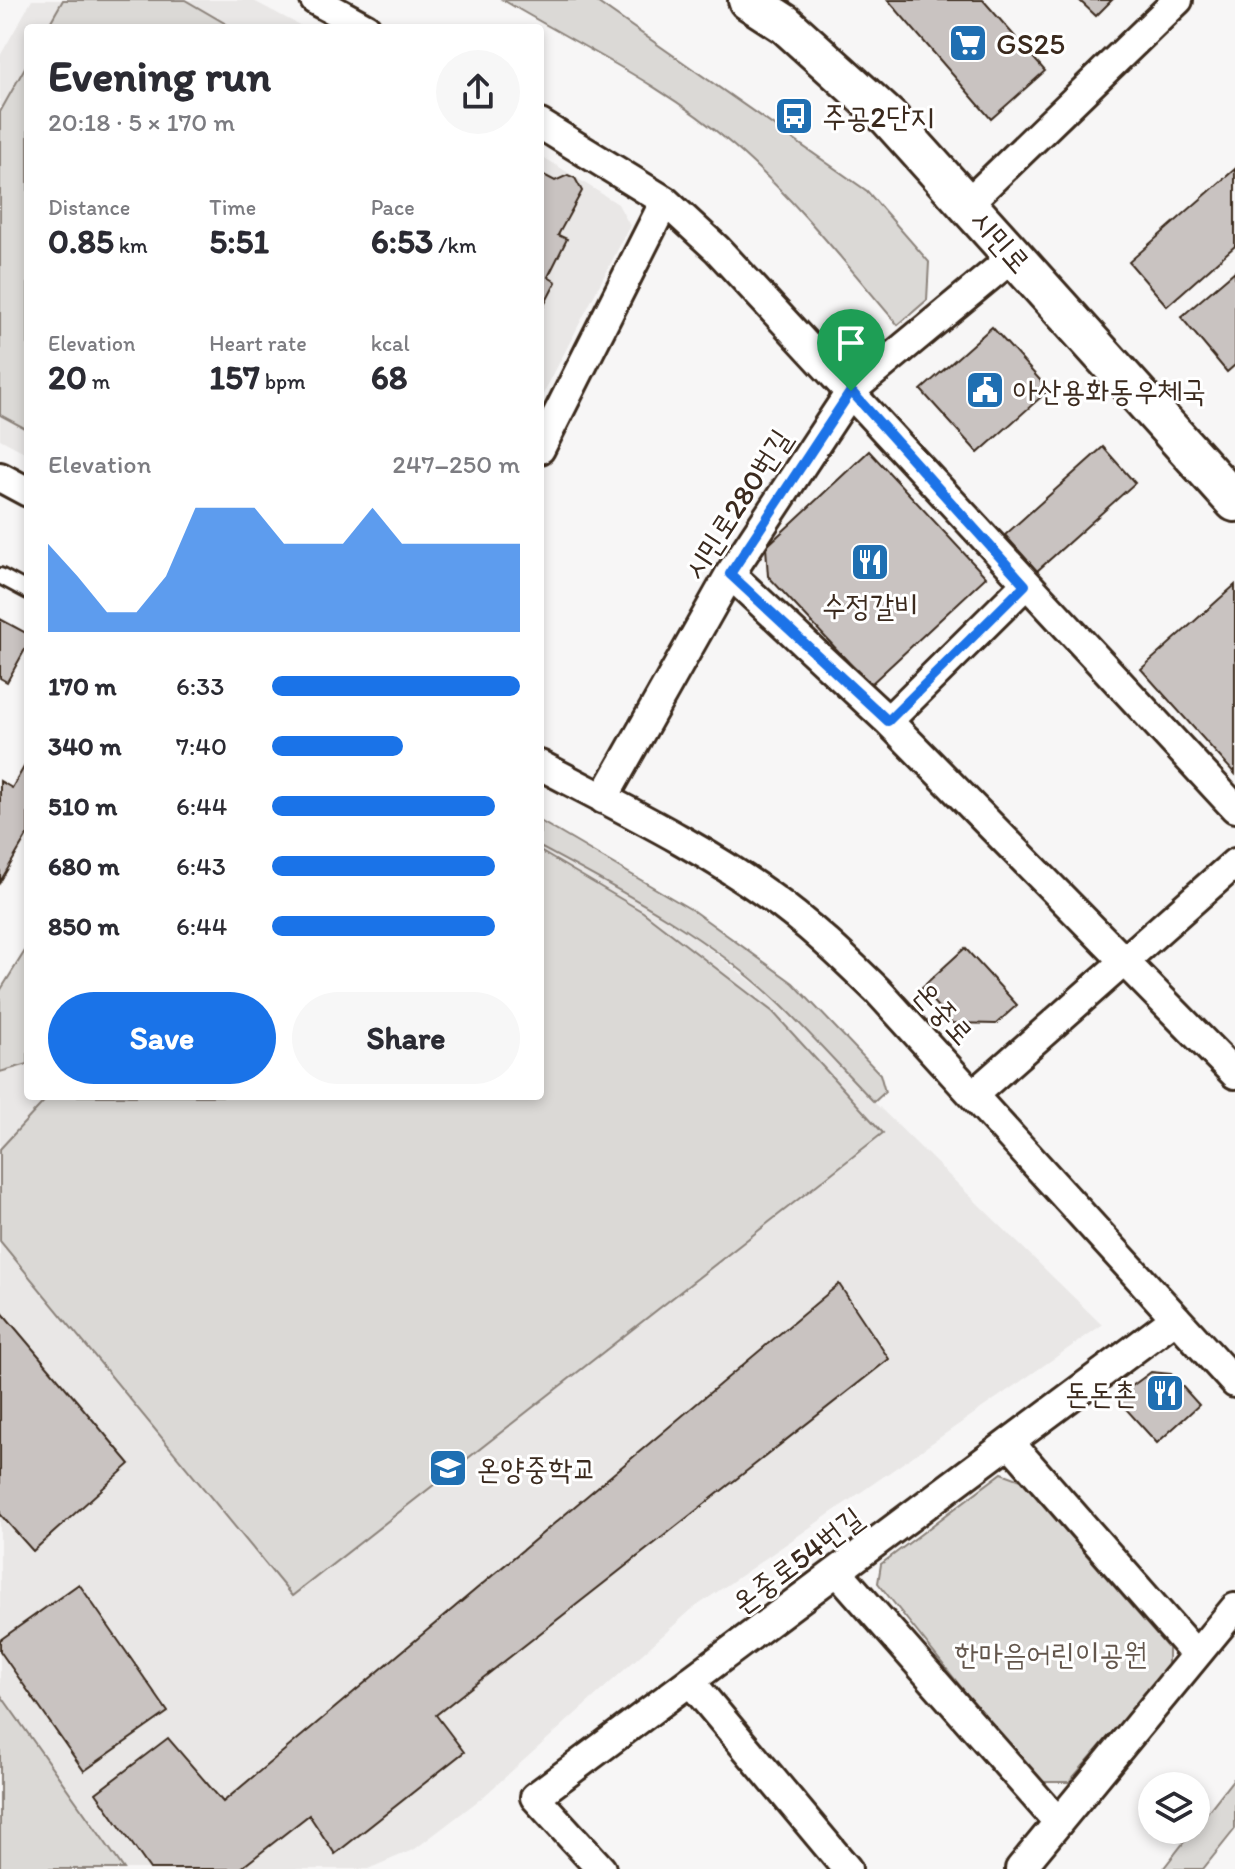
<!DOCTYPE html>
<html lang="en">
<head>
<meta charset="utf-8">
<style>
	body { margin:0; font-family:Itim,"Poor Story",sans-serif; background:#f7f7f7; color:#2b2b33; height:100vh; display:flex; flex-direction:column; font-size:30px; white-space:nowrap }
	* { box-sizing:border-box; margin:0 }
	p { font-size:26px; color:#7c7c81 }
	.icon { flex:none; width:44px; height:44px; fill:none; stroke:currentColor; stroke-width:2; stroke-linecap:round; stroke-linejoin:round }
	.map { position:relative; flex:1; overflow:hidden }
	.side { position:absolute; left:24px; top:24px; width:520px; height:1076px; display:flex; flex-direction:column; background:#fff; border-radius:8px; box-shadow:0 4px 12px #0003 }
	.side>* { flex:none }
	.buttons { position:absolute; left:1138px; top:1772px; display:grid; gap:16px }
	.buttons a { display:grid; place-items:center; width:72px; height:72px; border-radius:50%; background:#fff; box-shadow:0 4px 12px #0003; font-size:40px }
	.pin { position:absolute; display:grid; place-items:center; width:68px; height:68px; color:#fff; margin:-82px -34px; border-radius:50% 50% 50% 0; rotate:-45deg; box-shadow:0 0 8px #0007 }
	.pin .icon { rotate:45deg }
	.round { display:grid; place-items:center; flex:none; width:84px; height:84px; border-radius:42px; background:#f7f7f7 }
	.headline { display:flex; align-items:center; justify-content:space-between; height:136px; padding:0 24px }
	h1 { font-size:44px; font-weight:700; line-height:60px }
	.stats { display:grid; grid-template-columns:repeat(3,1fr); gap:12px; height:136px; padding:8px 24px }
	.stats div { display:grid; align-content:center }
	.stats b { font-size:34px; font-weight:700 }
	.stats small { font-size:22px; font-weight:400 }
	.stats p { font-size:22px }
	.chart { height:224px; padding:16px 24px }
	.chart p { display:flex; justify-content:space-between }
	.chart svg { width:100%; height:144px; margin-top:8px; fill:#1a73e8; opacity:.7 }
	.primary-button { display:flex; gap:16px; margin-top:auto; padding:16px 24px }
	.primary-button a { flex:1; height:92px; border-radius:48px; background:#1a73e8; color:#fff; font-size:32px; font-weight:700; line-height:92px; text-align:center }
	.primary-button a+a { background:#f7f7f7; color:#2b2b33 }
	ul { padding:0 24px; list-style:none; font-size:26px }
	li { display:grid; grid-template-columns:128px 96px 1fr; align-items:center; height:60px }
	li i { height:20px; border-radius:10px; background:#1a73e8 }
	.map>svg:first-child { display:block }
	.built { fill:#e9e7e6 }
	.green { fill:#dbd9d6; stroke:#8b827a; stroke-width:2 }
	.building { fill:#c9c3c1; stroke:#3b2a1e; stroke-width:2 }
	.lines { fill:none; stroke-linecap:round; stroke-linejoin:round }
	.lane-casing { stroke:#3b2a1e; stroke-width:20 }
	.street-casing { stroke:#3b2a1e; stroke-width:34 }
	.secondary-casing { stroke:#3b2a1e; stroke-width:44 }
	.lane { stroke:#fff; stroke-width:14 }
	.street { stroke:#fff; stroke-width:28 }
	.secondary { stroke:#fff; stroke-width:38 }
	.route-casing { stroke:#fff; stroke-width:16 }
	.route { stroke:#1a73e8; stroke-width:10 }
	.labels { text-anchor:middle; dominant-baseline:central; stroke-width:6; stroke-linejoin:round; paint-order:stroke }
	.poi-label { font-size:30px; fill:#3b2a1e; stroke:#fff; text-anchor:start }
	.street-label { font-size:30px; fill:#3b2a1e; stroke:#fff }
	.park-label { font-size:30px; fill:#63564c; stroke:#fff }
</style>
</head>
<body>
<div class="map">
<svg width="1235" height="1869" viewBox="0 0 1235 1869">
	<rect width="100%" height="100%" fill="#f7f6f6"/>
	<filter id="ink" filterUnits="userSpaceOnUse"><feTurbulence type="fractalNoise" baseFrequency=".0125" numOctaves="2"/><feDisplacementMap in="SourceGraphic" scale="16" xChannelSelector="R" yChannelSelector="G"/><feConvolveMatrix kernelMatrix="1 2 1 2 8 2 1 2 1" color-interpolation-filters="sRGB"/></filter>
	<g filter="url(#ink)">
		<path class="built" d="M 32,0 L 252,0 L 305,28 L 28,28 L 28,454 L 0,439 L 0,56 Z
			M 540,155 L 618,204 L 630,226 L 540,400 Z
			M 540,847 L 645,904 L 697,939 L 779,1003 L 874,1102 L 1102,1325 L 691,1610 L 483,1797 L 415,1849 L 368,1869 L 124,1869 L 0,1694 L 0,1072 L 28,1064 L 28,1096 L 540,1096 Z"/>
		<path class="green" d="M 63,0 L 185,0 L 233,28 L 47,28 Z
			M 503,0 L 594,0 L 867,191 L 929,262 L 927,300 L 898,325 C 846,264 795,199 734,146 C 666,86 580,46 503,0 Z
			M 28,62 L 28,430 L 0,415 L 0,112 Z
			M 540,821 L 692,910 L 793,983 L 880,1074 L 885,1092 L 874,1102 C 843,1070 813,1036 781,1005 C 711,938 624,892 540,847 Z
			M 540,851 L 643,912 L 773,1012 L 883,1133 L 292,1596 L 0,1241 L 0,1149 L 49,1096 L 540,1096 Z
			M 28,946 L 28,1064 L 0,1072 L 0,991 Z
			M 1002,1473 L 1021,1480 L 1168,1648 L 1168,1668 L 1069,1782 L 1037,1782 L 878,1583 L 881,1564 Z
			M 0,1694 L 124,1869 L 0,1869 Z
			M 1235,1777 L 1235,1829 L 1203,1869 L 1163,1869 Z"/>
		<path class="building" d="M 888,0 L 983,0 L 1045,71 L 991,119 Z
			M 1079,0 L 1112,0 L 1096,16 Z
			M 1235,169 L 1235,246 L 1167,306 L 1129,262 Z
			M 540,173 L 555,181 L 568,175 L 575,178 L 582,191 L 558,235 L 567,239 L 548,277 L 556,282 L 540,313 Z
			M 1235,271 L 1235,365 L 1227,372 L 1181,317 Z
			M 992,327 L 1049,390 L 978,453 L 921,390 Z
			M 1103,447 L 1135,483 L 1037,571 L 1005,535 Z
			M 869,451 L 986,577 L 870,685 L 768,576 L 766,547 Z
			M 1235,585 L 1235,774 L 1141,669 Z
			M 0,619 L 28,634 L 28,644 L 7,682 L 0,678 Z
			M 28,760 L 28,834 L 0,882 L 0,781 L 12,788 Z
			M 965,948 L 1017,1005 L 996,1024 L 952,1023 L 921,988 Z
			M 839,1284 L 889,1359 L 436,1715 L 464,1752 L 335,1854 L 309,1815 L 240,1869 L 150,1869 L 96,1793 L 168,1738 L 223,1802 Z
			M 0,1310 L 130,1464 L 33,1551 L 0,1514 Z
			M 1151,1372 L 1171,1374 L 1199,1405 L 1157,1443 L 1116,1398 Z
			M 79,1584 L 168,1712 L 84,1771 L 0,1651 L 0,1640 Z"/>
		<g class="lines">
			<defs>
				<path id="lane" d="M 0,576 L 28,591"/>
				<path id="street" d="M 315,0 L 366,28
					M 540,124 L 665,201 L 717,249 L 1235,808
					M 968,203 L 1178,0
					M 540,449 L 665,201
					M 0,477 L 28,492
					M 730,574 L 888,721 L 1235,1074
					M 888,721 L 1025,585
					M 540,765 C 617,806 697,844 768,895 C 808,923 843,957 878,991 L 1235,1383
					M 603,799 L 730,574 L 851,391 L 1014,256
					M 973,1095 L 1235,863
					M 1010,1443 L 1196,1655
					M 838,1572 L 1058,1822
					M 690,1681 L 847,1869
					M 601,1869 L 535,1797 L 1176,1318
					M 1020,1869 L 1235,1608"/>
				<path id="secondary" d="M 748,0 L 785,24 L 889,118 L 1235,502"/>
			</defs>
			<use href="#lane" class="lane-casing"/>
			<use href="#street" class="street-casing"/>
			<use href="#secondary" class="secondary-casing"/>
			<use href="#lane" class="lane"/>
			<use href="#street" class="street"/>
			<use href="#secondary" class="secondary"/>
		</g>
	</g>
	<g class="lines" filter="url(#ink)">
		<defs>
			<path id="route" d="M 851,391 L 1025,585 L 888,721 L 730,574 Z"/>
		</defs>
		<use href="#route" class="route-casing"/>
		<use href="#route" class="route"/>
	</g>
	<defs>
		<symbol id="supermarket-square" viewBox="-11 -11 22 22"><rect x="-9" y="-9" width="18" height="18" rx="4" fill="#1f6fb2" stroke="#fff"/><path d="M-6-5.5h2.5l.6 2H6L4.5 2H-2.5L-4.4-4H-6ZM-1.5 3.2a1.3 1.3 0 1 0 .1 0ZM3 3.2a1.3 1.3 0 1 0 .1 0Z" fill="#fff"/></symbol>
		<symbol id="bus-square" viewBox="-11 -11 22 22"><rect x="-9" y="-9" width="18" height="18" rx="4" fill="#1f6fb2" stroke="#fff"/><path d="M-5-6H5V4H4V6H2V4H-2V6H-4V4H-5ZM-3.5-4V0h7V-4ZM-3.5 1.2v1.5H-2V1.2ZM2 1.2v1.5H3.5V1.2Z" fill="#fff"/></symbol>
		<symbol id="civic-square" viewBox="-11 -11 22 22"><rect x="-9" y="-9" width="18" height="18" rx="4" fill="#1f6fb2" stroke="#fff"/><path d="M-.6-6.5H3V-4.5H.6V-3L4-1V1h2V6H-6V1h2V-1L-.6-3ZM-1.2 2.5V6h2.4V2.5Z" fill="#fff"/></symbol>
		<symbol id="restaurant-square" viewBox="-11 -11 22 22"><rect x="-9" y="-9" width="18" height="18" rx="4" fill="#1f6fb2" stroke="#fff"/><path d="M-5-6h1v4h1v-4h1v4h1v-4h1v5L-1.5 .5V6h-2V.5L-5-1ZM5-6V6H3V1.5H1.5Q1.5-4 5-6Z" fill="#fff"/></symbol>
		<symbol id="school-square" viewBox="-11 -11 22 22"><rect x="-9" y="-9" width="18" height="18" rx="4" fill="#1f6fb2" stroke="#fff"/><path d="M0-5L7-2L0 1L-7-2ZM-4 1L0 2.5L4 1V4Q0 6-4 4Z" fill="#fff"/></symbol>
	</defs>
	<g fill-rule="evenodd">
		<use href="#supermarket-square" x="946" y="21" width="44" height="44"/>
		<use href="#bus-square" x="772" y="94" width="44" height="44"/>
		<use href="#civic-square" x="963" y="368" width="44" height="44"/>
		<use href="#restaurant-square" x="848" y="540" width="44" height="44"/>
		<use href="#restaurant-square" x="1143" y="1371" width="44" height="44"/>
		<use href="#school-square" x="426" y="1446" width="44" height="44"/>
	</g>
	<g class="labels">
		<g class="poi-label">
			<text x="996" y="43">GS25</text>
			<text x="822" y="116">주공2단지</text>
			<text x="1013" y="390">아산용화동우체국</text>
			<text x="870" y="605" text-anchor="middle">수정갈비</text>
			<text x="1137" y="1393" text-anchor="end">돈돈촌</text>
			<text x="476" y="1468">온양중학교</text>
		</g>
		<g class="street-label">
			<text transform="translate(1001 241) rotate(49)">시민로</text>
			<text transform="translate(737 504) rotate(-57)">시민로280번길</text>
			<text transform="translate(944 1013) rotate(48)">온중로</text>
			<text transform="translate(797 1560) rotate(-37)">온중로54번길</text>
		</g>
		<g class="park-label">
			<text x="1051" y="1653">한마음어린이공원</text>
		</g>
	</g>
</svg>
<div class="buttons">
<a><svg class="icon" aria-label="layers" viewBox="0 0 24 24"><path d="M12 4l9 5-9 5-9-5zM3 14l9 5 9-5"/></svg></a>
</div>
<div class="pin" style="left:851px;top:391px;background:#1e9e55"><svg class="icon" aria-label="arrive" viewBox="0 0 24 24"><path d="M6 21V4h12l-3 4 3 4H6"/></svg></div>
<section class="side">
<div class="headline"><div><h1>Evening run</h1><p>20:18 · 5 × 170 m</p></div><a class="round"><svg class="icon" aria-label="share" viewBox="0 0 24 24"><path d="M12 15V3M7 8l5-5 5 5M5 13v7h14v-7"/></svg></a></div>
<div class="stats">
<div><p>Distance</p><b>0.85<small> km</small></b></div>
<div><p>Time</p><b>5:51</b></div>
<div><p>Pace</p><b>6:53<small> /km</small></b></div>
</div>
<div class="stats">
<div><p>Elevation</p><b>20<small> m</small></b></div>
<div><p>Heart rate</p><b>157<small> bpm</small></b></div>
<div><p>kcal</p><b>68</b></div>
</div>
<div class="chart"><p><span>Elevation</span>247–250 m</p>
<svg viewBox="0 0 160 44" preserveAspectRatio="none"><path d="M0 44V17L10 27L20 38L30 38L40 27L50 6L60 6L70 6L80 17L90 17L100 17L110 6L120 17L130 17L140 17L150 17L160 17V44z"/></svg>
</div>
<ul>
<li><b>170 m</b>6:33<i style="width:100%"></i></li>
<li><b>340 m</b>7:40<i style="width:53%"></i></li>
<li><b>510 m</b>6:44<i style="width:90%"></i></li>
<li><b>680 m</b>6:43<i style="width:90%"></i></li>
<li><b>850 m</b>6:44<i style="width:90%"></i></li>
</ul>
<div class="primary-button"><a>Save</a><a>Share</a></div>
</section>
</div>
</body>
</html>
